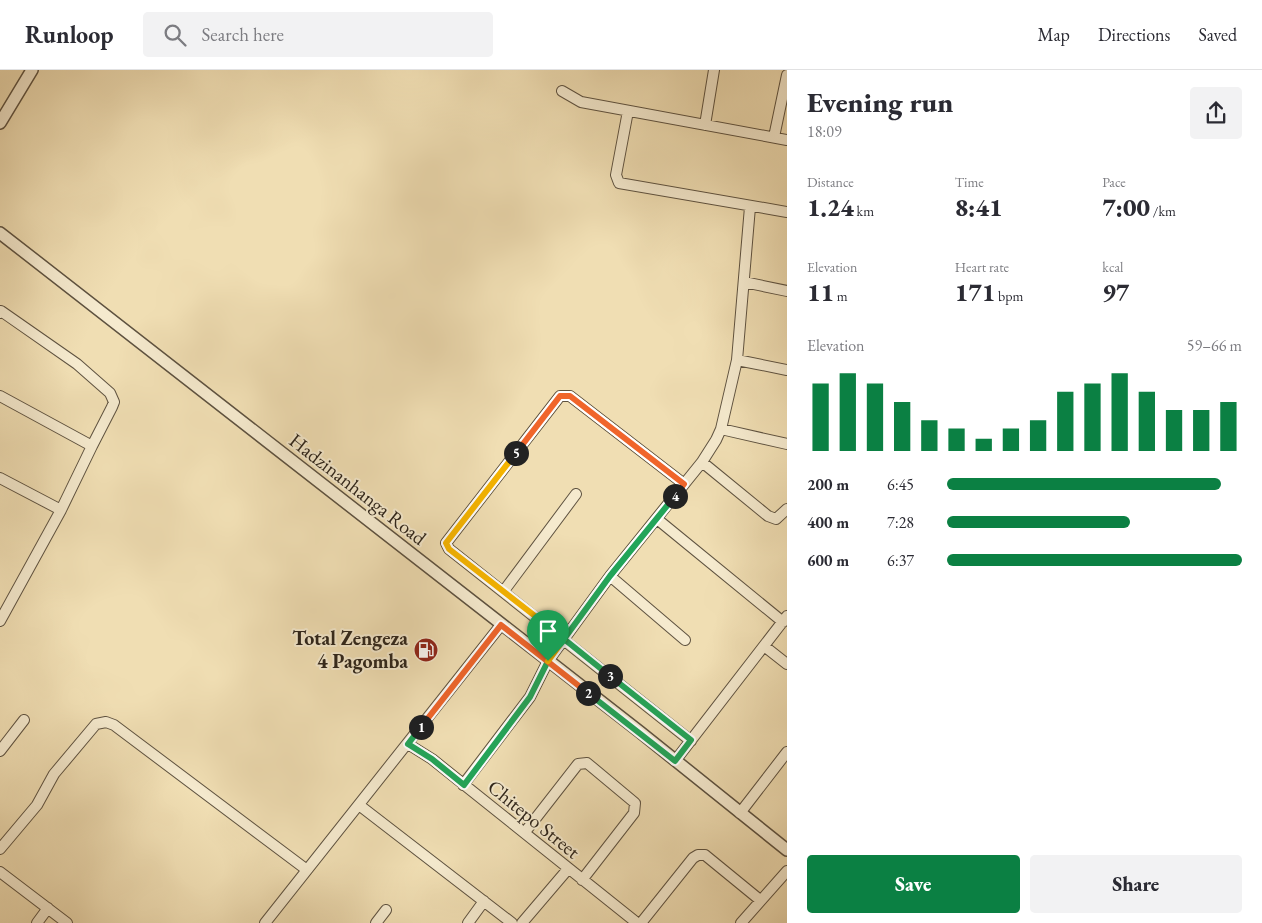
<!DOCTYPE html>
<html lang="en">
<head>
<meta charset="utf-8">
<style>
	body { margin:0; font-family:"EB Garamond",serif; background:#f2f2f3; color:#2b2b33; height:100vh; display:flex; flex-direction:column; font-size:19px; white-space:nowrap }
	* { box-sizing:border-box; margin:0 }
	p { font-size:16px; color:#7c7c81 }
	.icon { flex:none; width:28px; height:28px; fill:none; stroke:currentColor; stroke-width:2; stroke-linecap:round; stroke-linejoin:round }
	.map { position:relative; flex:1; overflow:hidden }
	.details { display:flex; flex-direction:column; background:#fff; width:475px }
	.details>* { flex:none }
	.pin { position:absolute; display:grid; place-items:center; width:42px; height:42px; color:#fff; margin:-51px -21px; border-radius:50% 50% 50% 0; rotate:-45deg; box-shadow:0 0 5px #0007 }
	.pin .icon { rotate:45deg }
	.km { position:absolute; width:25px; height:25px; margin:-12px; border-radius:50%; background:#222; color:#fff; font-size:14px; line-height:25px; text-align:center }
	.round { display:grid; place-items:center; flex:none; width:52px; height:52px; border-radius:5px; background:#f2f2f3 }
	.headline { display:flex; align-items:center; justify-content:space-between; height:85px; padding:0 20px }
	h1 { font-size:28px; font-weight:800; line-height:38px }
	.metrics { display:grid; grid-template-columns:repeat(3,1fr); gap:8px; height:85px; padding:5px 20px }
	.metrics div { display:grid; align-content:center }
	.metrics b { font-size:25px; font-weight:800 }
	.metrics small { font-size:14px; font-weight:400 }
	.metrics p { font-size:14px }
	.chart { height:140px; padding:10px 20px }
	.chart p { display:flex; justify-content:space-between }
	.chart svg { width:100%; height:90px; margin-top:5px; stroke:#0b8043; stroke-width:6 }
	.cta { display:flex; gap:10px; margin-top:auto; padding:10px 20px }
	.cta a { flex:1; height:58px; border-radius:5px; background:#0b8043; color:#fff; font-size:20px; font-weight:800; line-height:58px; text-align:center }
	.cta a+a { background:#f2f2f3; color:#2b2b33 }
	ul { padding:0 20px; list-style:none; font-size:16px }
	li { display:grid; grid-template-columns:80px 60px 1fr; align-items:center; height:38px }
	li i { height:12px; border-radius:6px; background:#0b8043 }
	header { display:flex; align-items:center; gap:30px; box-sizing:border-box; height:70px; padding:0 25px; background:#fff; border-bottom:1px solid #e1e1e2 }
	header strong { font-size:24px }
	nav { display:flex; gap:28px; margin-inline-start:auto; font-size:18px }
	.search { width:350px; height:45px; background:#f2f2f3; display:flex; align-items:center; gap:12px; box-sizing:border-box; padding:0 18px; border-radius:5px; color:#7c7c81; font-size:19px }
	main { display:flex; flex:1; min-height:0 }
	.map>svg:first-child { display:block }
	.lines { fill:none; stroke-linecap:round; stroke-linejoin:round }
	.minor-casing { stroke:#5e5240; stroke-width:12 }
	.tertiary-casing { stroke:#5e5240; stroke-width:14 }
	.minor { stroke:#f5eace; stroke-width:10 }
	.tertiary { stroke:#f5eace; stroke-width:11 }
	.split-1-casing { stroke:#fff; stroke-width:10 }
	.split-2-casing { stroke:#fff; stroke-width:10 }
	.split-3-casing { stroke:#fff; stroke-width:10 }
	.split-4-casing { stroke:#fff; stroke-width:10 }
	.split-5-casing { stroke:#fff; stroke-width:10 }
	.split-6-casing { stroke:#fff; stroke-width:10 }
	.split-7-casing { stroke:#fff; stroke-width:10 }
	.split-1 { stroke:#22a559; stroke-width:6 }
	.split-2 { stroke:#f0652b; stroke-width:6 }
	.split-3 { stroke:#22a559; stroke-width:6 }
	.split-4 { stroke:#22a559; stroke-width:6 }
	.split-5 { stroke:#f0652b; stroke-width:6 }
	.split-6 { stroke:#f5b400; stroke-width:6 }
	.split-7 { stroke:#f5b400; stroke-width:6 }
	.labels { text-anchor:middle; dominant-baseline:central; stroke-width:4; stroke-linejoin:round; paint-order:stroke }
	.street-label { font-size:20px; fill:#2d241a; stroke:#f5eace }
	.poi-label { font-size:20px; font-weight:bold; fill:#2d241a; stroke:#f5eace; text-anchor:end }
</style>
</head>
<body>
<header>
<strong>Runloop</strong>
<div class="search"><svg class="icon" aria-label="search" viewBox="0 0 24 24"><circle cx="10" cy="10" r="6"/><path d="M15 15l6 6"/></svg>Search here</div>
<nav><a>Map</a><a>Directions</a><a>Saved</a></nav>
</header>
<main>
<div class="map">
<svg width="787" height="853" viewBox="0 0 787 853">
	<rect width="100%" height="100%" fill="#f0deb3"/>
	<filter id="stains"><feTurbulence type="fractalNoise" baseFrequency=".004" numOctaves="4"/><feColorMatrix values="0 0 0 0 .2 0 0 0 0 .09 0 0 0 0 .02 0 0 0 .5 -.17"/></filter>
	<radialGradient id="worn" r=".72"><stop offset=".6" stop-color="#630" stop-opacity="0"/><stop offset="1" stop-color="#630" stop-opacity=".3"/></radialGradient>
	<g class="lines">
		<defs>
			<path id="minor" d="M 562,21 L 581,32 L 787,70
				M 628,41 L 616,105 L 619,113 L 787,142
				M 705,55 L 714,0
				M 774,67 L 787,5
				M 744,212 L 787,221
				M 0,243 L 1,241 L 77,294 L 110,323 L 114,332 L 112,337 L 92,376
				M 737,290 L 787,300
				M 0,326 L 92,376 L 61,440
				M 721,359 L 787,374
				M 702,392 L 768,446 L 776,449 L 787,439
				M 0,408 L 61,440 L 0,551
				M 684,414 L 570,326 L 560,326 L 446,473 L 449,479 L 691,671
				M 657,449 L 783,552
				M 610,506 L 685,570
				M 503,522 L 576,424
				M 764,576 L 787,594
				M 408,674 L 432,689 L 637,853
				M 0,681 L 24,650
				M 675,691 L 787,546
				M 463,715 L 530,627 L 548,591 L 610,506 L 702,392 L 716,370 L 721,359 L 737,290 L 750,137
				M 359,735 L 512,853
				M 740,743 L 787,682
				M 525,762 L 578,694 L 587,693 L 635,733 L 634,743 L 582,810
				M 0,779 L 37,735 L 54,704 L 96,654 L 106,652 L 114,655 L 307,800
				M 0,802 L 67,853
				M 37,853 L 48,838
				M 265,853 L 501,555
				M 376,853 L 386,840
				M 468,853 L 484,831
				M 522,853 L 568,799
				M 641,853 L 693,788 L 698,785 L 705,785 L 760,830
				M 741,853 L 787,801"/>
			<path id="tertiary" d="M 0,53 L 32,0
				M 0,163 L 640,662 L 787,780"/>
		</defs>
		<use href="#minor" class="minor-casing"/>
		<use href="#tertiary" class="tertiary-casing"/>
		<use href="#minor" class="minor"/>
		<use href="#tertiary" class="tertiary"/>
	</g>
	<g class="lines">
		<defs>
			<path id="split-1" d="M 421,657 L 408,674 L 432,689 L 464,715 L 530,627 L 548,591"/>
			<path id="split-2" d="M 421,657 L 501,555 L 588,623"/>
			<path id="split-3" d="M 588,623 L 675,691 L 691,670 L 610,606"/>
			<path id="split-4" d="M 610,606 L 564,569 L 610,506 L 675,426"/>
			<path id="split-5" d="M 516,383 L 560,326 L 570,326 L 684,414 L 675,426"/>
			<path id="split-6" d="M 516,383 L 446,473 L 449,479 L 544,553"/>
			<path id="split-7" d="M 544,553 L 564,569 L 548,591"/>
		</defs>
		<use href="#split-1" class="split-1-casing"/>
		<use href="#split-2" class="split-2-casing"/>
		<use href="#split-3" class="split-3-casing"/>
		<use href="#split-4" class="split-4-casing"/>
		<use href="#split-5" class="split-5-casing"/>
		<use href="#split-6" class="split-6-casing"/>
		<use href="#split-7" class="split-7-casing"/>
		<use href="#split-1" class="split-1"/>
		<use href="#split-2" class="split-2"/>
		<use href="#split-3" class="split-3"/>
		<use href="#split-4" class="split-4"/>
		<use href="#split-5" class="split-5"/>
		<use href="#split-6" class="split-6"/>
		<use href="#split-7" class="split-7"/>
	</g>
	<defs>
		<symbol id="fuel-disc" viewBox="-11 -11 22 22"><circle r="9.5" fill="#8f2418" stroke="#f5eace"/><path d="M-5.5-6h7V0h2V4h1.3V-2.5L3-4.5l.8-.8L6-3V5H2.5V1h-1V6h-7ZM-4.2-4.7v3.2H.2V-4.7Z" fill="#fff"/></symbol>
	</defs>
	<g fill-rule="evenodd">
		<use href="#fuel-disc" x="412" y="566" width="28" height="28"/>
	</g>
	<g class="labels">
		<g class="street-label">
			<text transform="translate(358 419) rotate(38)">Hadzinanhanga Road</text>
			<text transform="translate(534 749) rotate(39)">Chitepo Street</text>
		</g>
		<g class="poi-label">
			<text x="408" y="568">Total Zengeza<tspan x="408" dy="23">4 Pagomba</tspan></text>
		</g>
	</g>
	<rect width="100%" height="100%" filter="url(#stains)"/>
	<rect width="100%" height="100%" fill="url(#worn)"/>
</svg>
<div class="pin" style="left:548px;top:591px;background:#1e9e55"><svg class="icon" aria-label="arrive" viewBox="0 0 24 24"><path d="M6 21V4h12l-3 4 3 4H6"/></svg></div>
<b class="km" style="left:421px;top:657px">1</b>
<b class="km" style="left:588px;top:623px">2</b>
<b class="km" style="left:610px;top:606px">3</b>
<b class="km" style="left:675px;top:426px">4</b>
<b class="km" style="left:516px;top:383px">5</b>
</div>
<section class="details">
<div class="headline"><div><h1>Evening run</h1><p>18:09</p></div><a class="round"><svg class="icon" aria-label="share" viewBox="0 0 24 24"><path d="M12 15V3M7 8l5-5 5 5M5 13v7h14v-7"/></svg></a></div>
<div class="metrics">
<div><p>Distance</p><b>1.24<small> km</small></b></div>
<div><p>Time</p><b>8:41</b></div>
<div><p>Pace</p><b>7:00<small> /km</small></b></div>
</div>
<div class="metrics">
<div><p>Elevation</p><b>11<small> m</small></b></div>
<div><p>Heart rate</p><b>171<small> bpm</small></b></div>
<div><p>kcal</p><b>97</b></div>
</div>
<div class="chart"><p><span>Elevation</span>59–66 m</p>
<svg viewBox="0 0 160 44" preserveAspectRatio="none"><path d="M5 44V11M15 44V6M25 44V11M35 44V20M45 44V29M55 44V33M65 44V38M75 44V33M85 44V29M95 44V15M105 44V11M115 44V6M125 44V15M135 44V24M145 44V24M155 44V20"/></svg>
</div>
<ul>
<li><b>200 m</b>6:45<i style="width:93%"></i></li>
<li><b>400 m</b>7:28<i style="width:62%"></i></li>
<li><b>600 m</b>6:37<i style="width:100%"></i></li>
</ul>
<div class="cta"><a>Save</a><a>Share</a></div>
</section>
</main>
</body>
</html>
